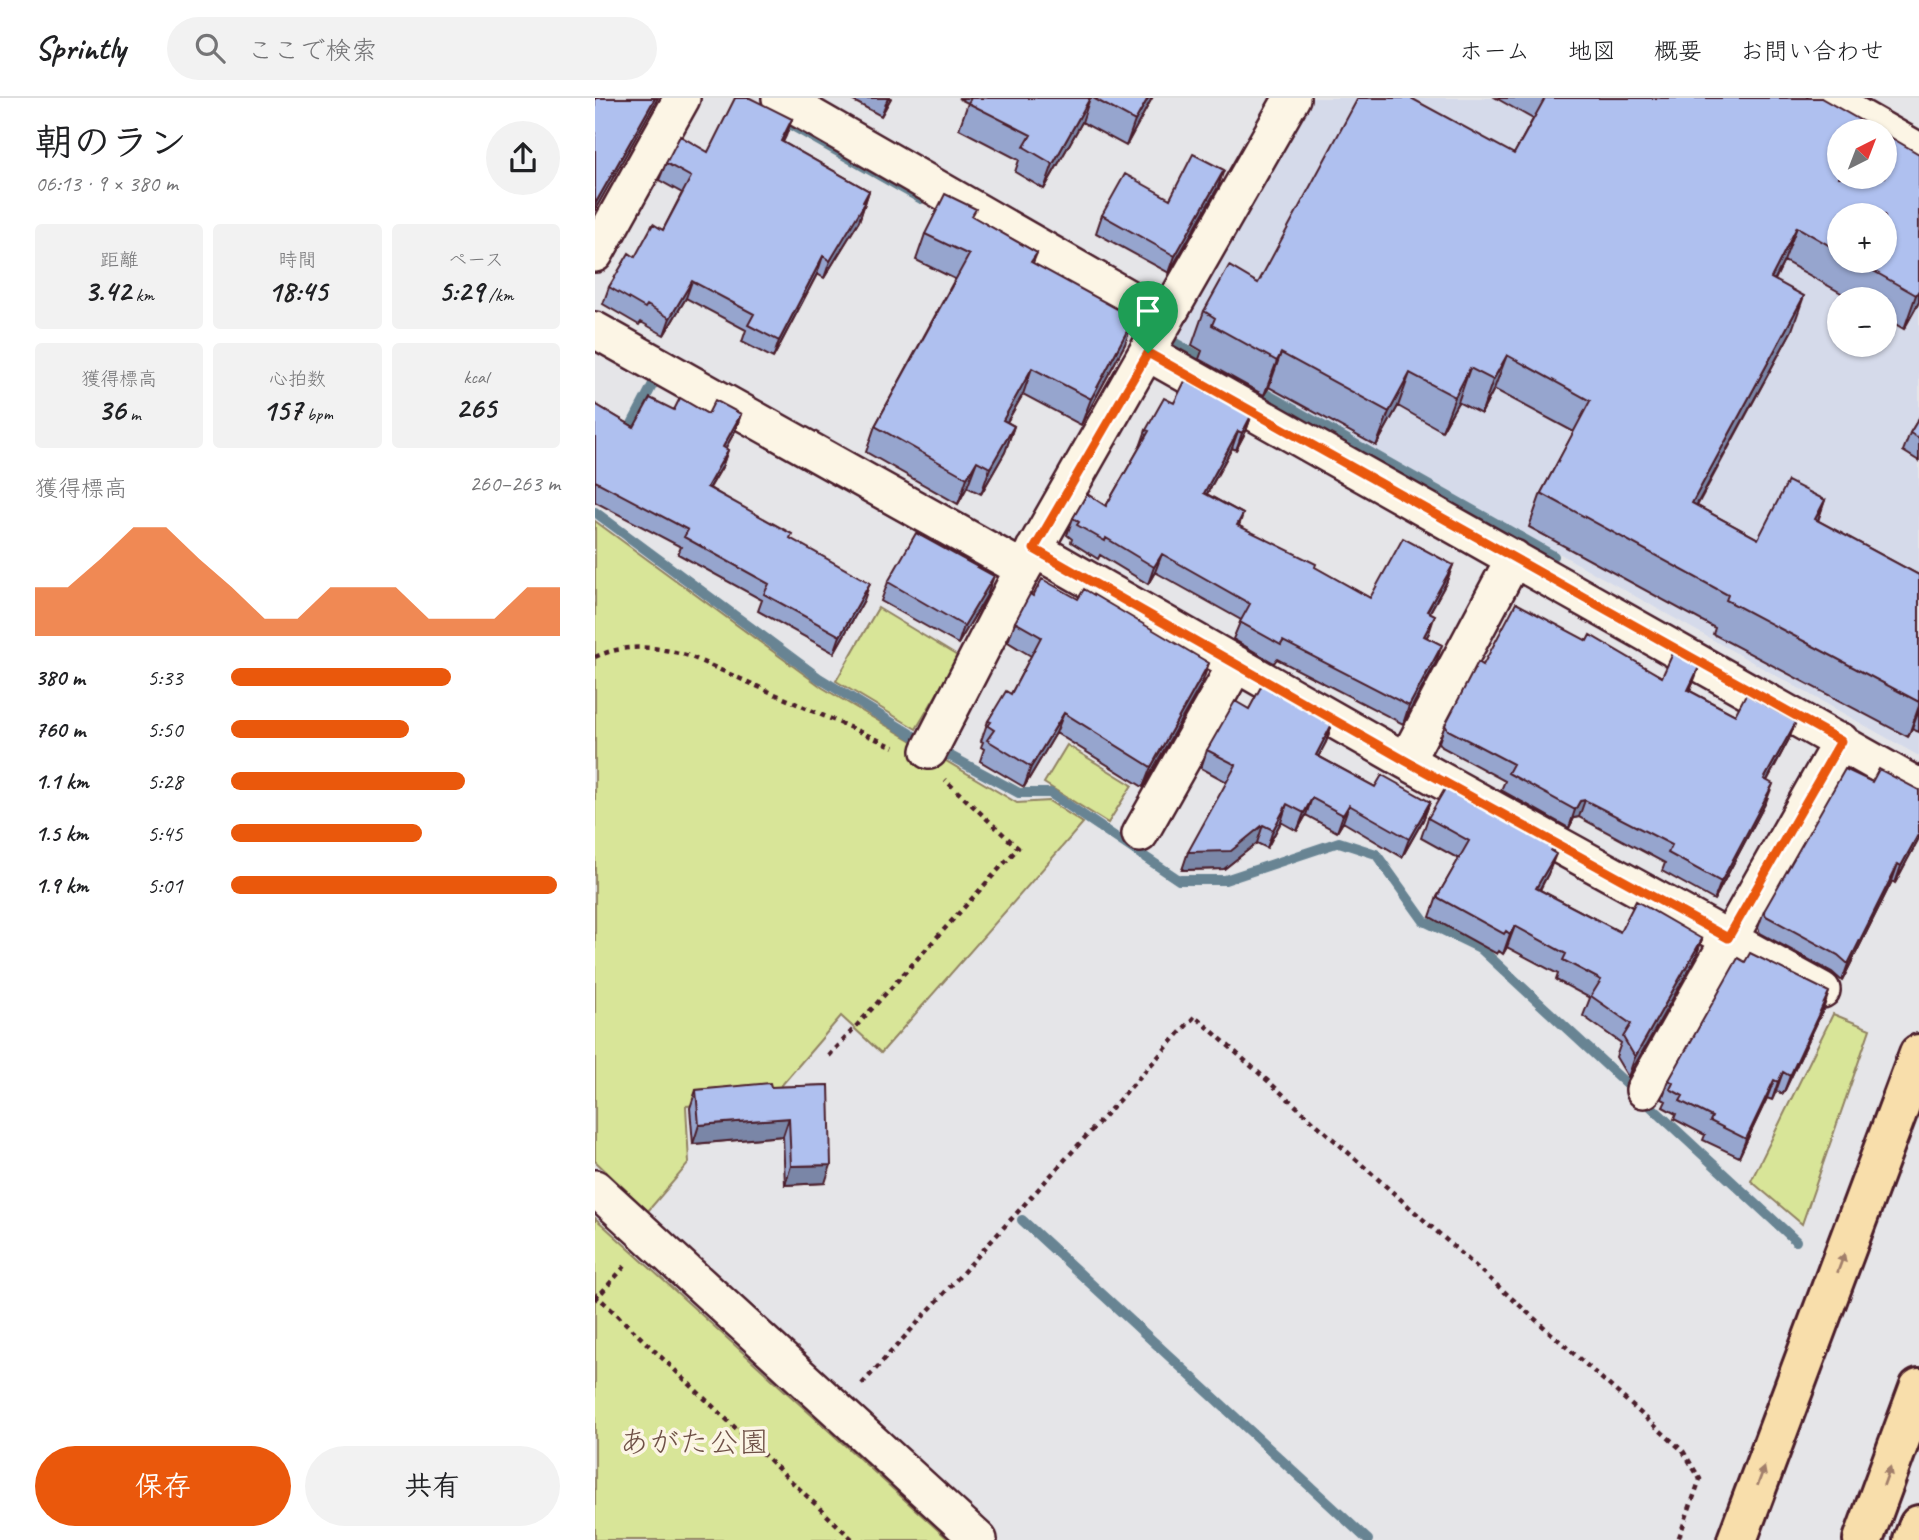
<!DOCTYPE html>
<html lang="ja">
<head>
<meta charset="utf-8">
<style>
	body { margin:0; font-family:Caveat,"Klee One",sans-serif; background:#f2f2f2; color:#202124; height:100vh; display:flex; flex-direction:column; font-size:26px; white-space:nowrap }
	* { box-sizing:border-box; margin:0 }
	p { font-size:23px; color:#757577 }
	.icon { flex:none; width:38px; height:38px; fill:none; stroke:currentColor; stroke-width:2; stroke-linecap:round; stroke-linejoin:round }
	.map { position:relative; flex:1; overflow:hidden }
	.drawer { display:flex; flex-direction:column; background:#fff; width:595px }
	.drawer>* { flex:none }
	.needle { width:46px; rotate:42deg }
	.buttons { position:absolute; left:1232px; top:21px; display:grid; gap:14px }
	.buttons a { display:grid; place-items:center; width:70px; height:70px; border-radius:50%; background:#fff; box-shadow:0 2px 5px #0004; font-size:35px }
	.pin { position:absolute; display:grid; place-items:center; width:60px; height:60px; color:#fff; margin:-72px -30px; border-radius:50% 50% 50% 0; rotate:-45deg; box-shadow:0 0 7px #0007 }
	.pin .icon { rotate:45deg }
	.round { display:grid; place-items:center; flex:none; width:74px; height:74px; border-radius:37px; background:#f2f2f2 }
	.head { display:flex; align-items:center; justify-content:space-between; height:119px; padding:0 35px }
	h1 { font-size:38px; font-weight:700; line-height:52px }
	.figures { display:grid; grid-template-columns:repeat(3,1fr); gap:10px; height:119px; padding:7px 35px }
	.figures div { display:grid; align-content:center; border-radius:7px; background:#f2f2f2; text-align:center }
	.figures b { font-size:30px; font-weight:700 }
	.figures small { font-size:19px; font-weight:400 }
	.figures p { font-size:19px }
	.chart { height:196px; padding:14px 35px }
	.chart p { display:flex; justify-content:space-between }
	.chart svg { width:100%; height:126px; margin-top:7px; fill:#ea580c; opacity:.7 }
	.button { display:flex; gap:14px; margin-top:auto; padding:14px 35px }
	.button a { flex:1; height:80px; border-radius:42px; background:#ea580c; color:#fff; font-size:28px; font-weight:700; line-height:80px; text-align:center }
	.button a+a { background:#f2f2f2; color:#202124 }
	ul { padding:0 35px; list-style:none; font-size:23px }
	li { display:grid; grid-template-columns:112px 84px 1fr; align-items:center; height:52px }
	li i { height:18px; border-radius:9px; background:#ea580c }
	header { display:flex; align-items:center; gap:42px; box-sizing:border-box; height:98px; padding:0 35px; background:#fff; border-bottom:2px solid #e0e0e0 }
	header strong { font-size:33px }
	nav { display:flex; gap:38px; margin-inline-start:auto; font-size:24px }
	.search { width:490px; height:63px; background:#f2f2f2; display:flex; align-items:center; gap:18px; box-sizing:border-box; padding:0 24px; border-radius:38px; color:#757577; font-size:26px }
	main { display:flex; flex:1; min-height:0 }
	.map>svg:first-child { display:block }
	.built { fill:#d5daea; fill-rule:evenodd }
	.green { fill:#d8e598; stroke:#918262; stroke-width:2 }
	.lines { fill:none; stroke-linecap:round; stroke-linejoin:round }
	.stream { stroke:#678493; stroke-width:10 }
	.minor-casing { stroke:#4a1f2b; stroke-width:40 }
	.highway-casing { stroke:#4a1f2b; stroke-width:44 }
	.path { stroke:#4a1f2b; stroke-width:4.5; stroke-dasharray:5 5; stroke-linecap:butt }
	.minor { stroke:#fcf5e5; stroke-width:35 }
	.highway { stroke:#f8deab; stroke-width:38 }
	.wall { fill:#96a5ce; stroke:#4a1f2b; stroke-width:2; fill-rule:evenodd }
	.shaded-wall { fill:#7a86a7; stroke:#4a1f2b; stroke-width:2 }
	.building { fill:#afc0ef; stroke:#4a1f2b; stroke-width:2 }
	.oneway { fill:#a17e6b }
	.route-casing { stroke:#fff; stroke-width:14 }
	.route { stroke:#ea580c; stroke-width:9 }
	.labels { text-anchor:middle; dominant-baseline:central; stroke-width:7; stroke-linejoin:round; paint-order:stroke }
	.park-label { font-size:30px; fill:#6e5046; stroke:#fcf5e5 }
</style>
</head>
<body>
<header>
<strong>Sprintly</strong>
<div class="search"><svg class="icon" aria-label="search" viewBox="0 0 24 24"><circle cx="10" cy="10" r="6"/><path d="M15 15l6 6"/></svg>ここで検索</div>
<nav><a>ホーム</a><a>地図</a><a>概要</a><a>お問い合わせ</a></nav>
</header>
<main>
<section class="drawer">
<div class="head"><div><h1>朝のラン</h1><p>06:13 · 9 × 380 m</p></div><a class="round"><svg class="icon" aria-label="share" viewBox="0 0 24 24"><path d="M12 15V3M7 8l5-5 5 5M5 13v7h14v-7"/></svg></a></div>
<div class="figures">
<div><p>距離</p><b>3.42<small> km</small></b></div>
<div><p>時間</p><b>18:45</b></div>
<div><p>ペース</p><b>5:29<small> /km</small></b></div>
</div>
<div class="figures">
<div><p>獲得標高</p><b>36<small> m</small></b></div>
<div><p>心拍数</p><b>157<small> bpm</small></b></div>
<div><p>kcal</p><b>265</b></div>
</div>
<div class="chart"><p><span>獲得標高</span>260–263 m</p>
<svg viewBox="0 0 160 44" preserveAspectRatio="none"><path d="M0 44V27L10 27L20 17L30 6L40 6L50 17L60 27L70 38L80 38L90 27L100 27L110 27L120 38L130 38L140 38L150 27L160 27V44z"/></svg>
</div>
<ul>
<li><b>380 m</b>5:33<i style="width:67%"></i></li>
<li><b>760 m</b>5:50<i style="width:54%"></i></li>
<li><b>1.1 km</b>5:28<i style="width:71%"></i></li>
<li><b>1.5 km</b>5:45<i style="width:58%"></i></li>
<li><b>1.9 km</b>5:01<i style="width:99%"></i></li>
</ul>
<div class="button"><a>保存</a><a>共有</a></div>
</section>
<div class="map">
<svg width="1324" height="1442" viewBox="0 0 1324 1442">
	<rect width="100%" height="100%" fill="#e5e5e8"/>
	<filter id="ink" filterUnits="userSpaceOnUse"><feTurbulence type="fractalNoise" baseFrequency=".0143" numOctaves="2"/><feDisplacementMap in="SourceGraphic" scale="14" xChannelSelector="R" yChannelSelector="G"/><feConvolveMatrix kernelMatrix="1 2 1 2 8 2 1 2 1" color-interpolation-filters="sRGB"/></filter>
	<g filter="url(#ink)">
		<path class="built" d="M 715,0 L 1186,0 L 1244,33 L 1244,79 L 1324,76 L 1324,658 L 580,239 ZM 1244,117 L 1290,117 L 1290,163 L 1244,163 ZM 1244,201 L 1290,201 L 1290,247 L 1244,247 Z"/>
		<path class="green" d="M 0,423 L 228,590 L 422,705 L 454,703 L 488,725 L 286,955 L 246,918 L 174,1002 L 91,1008 L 94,1065 L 53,1113 L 0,1063 Z
			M 283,510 L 364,559 L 321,631 L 241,583 Z
			M 472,647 L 537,687 L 513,725 L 449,685 Z
			M 1238,916 L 1275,931 L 1207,1126 L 1156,1083 Z
			M 0,1120 L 354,1442 L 0,1442 Z"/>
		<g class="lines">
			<path class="stream" d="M 185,21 L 326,101
				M 577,243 L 618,266
				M 659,289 L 959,458
				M 30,339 L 58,286
				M 0,414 L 224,580 L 322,640 L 424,695 L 455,695 L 584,782 L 630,782 L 744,744 L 781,756 L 829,823 L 885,850 L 1201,1143
				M 427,1122 L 773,1442"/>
			<defs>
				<path id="minor" d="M 185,0 L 570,221
					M 1231,0 L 1324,53
					M 0,156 L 87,0
					M 0,232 L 428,471
					M 553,255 L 1324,689
					M 439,451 L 811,663 L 1227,892
					M 334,653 L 428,471 L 697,0
					M 811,663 L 919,460
					M 545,736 L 641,566
					M 1049,992 L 1246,643
					M 0,1090 L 384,1442"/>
				<path id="highway" d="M 1142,1442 L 1324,956
					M 1268,1442 L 1324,1290
					M 1318,1442 L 1324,1427"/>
			</defs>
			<use href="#minor" class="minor-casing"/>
			<use href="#highway" class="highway-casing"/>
			<path class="path" d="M 0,559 C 31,545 62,548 94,558 L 299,649
				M 234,958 L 423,750 L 350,682
				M 0,1196 L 258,1442
				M 0,1202 L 31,1167
				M 267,1286 L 600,918 L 1088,1353 L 1105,1381 L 1083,1442"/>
			<use href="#minor" class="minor"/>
			<use href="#highway" class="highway"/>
		</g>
		<path class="wall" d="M 253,0 L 296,0 L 286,18 Z
			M 363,0 L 557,0 L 531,48 L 487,24 L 449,91 L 420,74 L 424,62 L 364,31 L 373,5 Z
			M 901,0 L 1226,0 L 1290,79 L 1324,204 L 1309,231 L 1290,220 L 1290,201 L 1257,201 L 1189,163 L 1180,182 L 1197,232 L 1102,408 L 1163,441 L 1230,402 L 1223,423 L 1324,477 L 1324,634 L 1317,631 L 1313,639 L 1118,536 L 1120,530 L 934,429 L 946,395 L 979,334 L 899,291 L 886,316 L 863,304 L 847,333 L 803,308 L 781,348 L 674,289 L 669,297 L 604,261 L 607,253 L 597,247 L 609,213 L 663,185 L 919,56 L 938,21 ZM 1244,117 L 1290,163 L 1244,163 Z
			M 197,21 L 188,44 L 274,93 L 264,123 L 229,180 L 222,176 L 178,260 L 147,244 L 151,232 L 91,200 L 69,237 L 46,224 L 44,227 L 8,206 L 14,189 L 40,159 L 68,132 L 87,95 L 64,82 L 71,65 L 113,54 Z
			M 623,89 L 574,175 L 501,135 L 507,117 Z
			M 378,119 L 442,155 L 438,165 L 530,246 L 486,327 L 428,296 L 412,324 L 419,328 L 410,354 L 386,396 L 372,389 L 363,406 L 271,354 L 280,328 L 360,181 L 321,162 L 330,136 Z
			M 579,305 L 657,316 L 651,333 L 641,352 L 637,350 L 612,396 L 648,416 L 644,428 L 775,500 L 858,467 L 851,485 L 835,514 L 834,535 L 831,539 L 841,564 L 808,626 L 682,561 L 679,565 L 638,541 L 646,522 L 560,474 L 553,486 L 505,457 L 503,461 L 476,444 L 477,441 L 472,437 L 478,420 L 511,408 L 545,349 L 551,332 Z
			M 0,306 L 39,329 L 79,312 L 113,316 L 146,316 L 140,333 L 130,350 L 133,352 L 127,369 L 115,390 L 195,440 L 269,502 L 239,555 L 163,513 L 167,502 L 83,456 L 86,449 L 0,404 Z
			M 1324,320 L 1324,363 L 1308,353 L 1315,335 Z
			M 293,484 L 392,497 L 363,546 L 286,503 Z
			M 420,524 L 607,585 L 548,689 L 461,635 L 429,689 L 385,663 L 389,651 L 386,649 L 388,644 L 386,643 L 393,623 L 416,596 L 436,558 L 413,544 Z
			M 992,543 L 1067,579 L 1098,585 L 1095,593 L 1140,617 L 1194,641 L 1172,683 L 1171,704 L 1119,802 L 1067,773 L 1070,765 L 984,719 L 979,720 L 974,730 L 906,692 L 910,683 L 847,649 L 844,644 L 850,627 L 888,567 Z
			M 654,611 L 737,626 L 731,644 L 723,658 L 780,689 L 835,704 L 828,722 L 807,759 L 748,724 L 742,734 L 711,717 L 702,733 L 686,724 L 672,750 L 662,745 L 629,771 L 587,772 L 632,684 L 606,670 L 612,652 Z
			M 1277,684 L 1324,692 L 1324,740 L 1300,785 L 1297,783 L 1247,883 L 1237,874 L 1165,835 L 1163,830 L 1169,813 Z
			M 889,711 L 961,744 L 958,754 L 953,776 L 945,792 L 1025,834 L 1107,841 L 1100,861 L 1033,979 L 1021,959 L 1026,945 L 988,918 L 995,900 L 961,882 L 963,876 L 912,849 L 908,856 L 904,853 L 902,856 L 835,819 L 842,799 L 864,761 L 826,740 L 833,720 Z
			M 1228,912 L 1188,996 L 1181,993 L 1177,1002 L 1172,1000 L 1144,1059 L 1108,1042 L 1110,1037 L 1079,1021 L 1081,1016 L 1068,1009 L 1071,1003 L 1067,1001 L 1074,982 Z
			M 234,987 L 230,1085 L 190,1087 L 188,1038 L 98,1046 L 95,1010 L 101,992 Z"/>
		<path class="shaded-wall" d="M 60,0 L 63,0 L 0,112 L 0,106 Z
			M 293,0 L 296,0 L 286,18 Z
			M 495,0 L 487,24 L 449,91 L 458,66 Z
			M 553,0 L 557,0 L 531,48 L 540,23 Z
			M 197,21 L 191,38 L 180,60 L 186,43 Z
			M 629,72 L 623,89 L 574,175 L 580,158 Z
			M 274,93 L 264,123 L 229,180 L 235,163 Z
			M 1202,129 L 1189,163 L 1163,214 L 1176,180 Z
			M 228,158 L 222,176 L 178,260 L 184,243 Z
			M 97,183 L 91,200 L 69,237 L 75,220 Z
			M 1324,192 L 1324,204 L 1309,231 L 1321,197 Z
			M 1209,198 L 1197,232 L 1084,439 L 1097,405 Z
			M 539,220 L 530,246 L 486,327 L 496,301 Z
			M 686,255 L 674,289 L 669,297 L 682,263 Z
			M 912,257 L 899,291 L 886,316 L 898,282 Z
			M 437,270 L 428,296 L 398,348 L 408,322 Z
			M 875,270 L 863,304 L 847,333 L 860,299 Z
			M 815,275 L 803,308 L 781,348 L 794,314 Z
			M 146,316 L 140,333 L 122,366 L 128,349 Z
			M 657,316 L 651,333 L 641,352 L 647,335 Z
			M 419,328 L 410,354 L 386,396 L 395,370 Z
			M 643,333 L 637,350 L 603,412 L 609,395 Z
			M 133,352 L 127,369 L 105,406 L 112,389 Z
			M 382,363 L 372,389 L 363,406 L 372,380 Z
			M 1230,402 L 1218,436 L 1220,421 Z
			M 567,456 L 560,474 L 553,486 L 559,469 Z
			M 858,467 L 851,485 L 826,530 L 832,513 Z
			M 399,478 L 392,497 L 363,546 L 369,528 Z
			M 275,485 L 269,502 L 239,555 L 245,538 Z
			M 840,517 L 834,535 L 823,555 L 829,538 Z
			M 847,547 L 841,564 L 808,626 L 814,608 Z
			M 614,565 L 607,585 L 548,689 L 556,669 Z
			M 1105,567 L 1098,585 L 1087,609 L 1093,592 Z
			M 1324,608 L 1324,612 L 1317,631 L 1313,639 Z
			M 469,615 L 461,635 L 429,689 L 436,669 Z
			M 1201,624 L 1194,641 L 1163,699 L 1169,681 Z
			M 737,626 L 731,644 L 715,675 L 721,657 Z
			M 1178,686 L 1171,704 L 1119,802 L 1126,784 Z
			M 717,700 L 711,717 L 702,733 L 709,715 Z
			M 990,702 L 984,719 L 979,720 L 974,730 L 980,712 L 985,703 Z
			M 835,704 L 828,722 L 807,759 L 814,741 Z
			M 692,706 L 686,724 L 672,750 L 678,732 Z
			M 754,707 L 748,724 L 742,734 L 748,717 Z
			M 668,727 L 662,745 L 629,771 L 587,772 L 593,754 Z
			M 1324,735 L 1324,740 L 1300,785 L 1306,768 Z
			M 961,756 L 953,776 L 934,810 L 941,790 Z
			M 1303,766 L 1297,783 L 1247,883 L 1253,866 Z
			M 920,828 L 912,849 L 908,856 L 915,836 Z
			M 1107,841 L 1100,861 L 1033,979 L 1040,959 Z
			M 1234,894 L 1228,912 L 1188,996 L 1195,978 Z
			M 1188,974 L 1181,993 L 1177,1002 L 1183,984 Z
			M 1179,982 L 1172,1000 L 1144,1059 L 1151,1041 Z
			M 194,1020 L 188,1038 L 98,1046 L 104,1027 Z
			M 236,1067 L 230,1085 L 190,1087 L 196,1068 Z"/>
		<path class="building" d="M 0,0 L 60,0 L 0,106 Z
			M 140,0 L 155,0 L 197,21 L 186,43 L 274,93 L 268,104 L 270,105 L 235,163 L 228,158 L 184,243 L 153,227 L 159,216 L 97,183 L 75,220 L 52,207 L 50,210 L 14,189 L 34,155 L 40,159 L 58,126 L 68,132 L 96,79 L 71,65 L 85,38 L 113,54 Z
			M 376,0 L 495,0 L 458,66 L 429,49 L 436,37 L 373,5 Z
			M 498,0 L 553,0 L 540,23 Z
			M 763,0 L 816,0 L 919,56 L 950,0 L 1226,0 L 1284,33 L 1244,33 L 1244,79 L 1290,79 L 1290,36 L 1324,56 L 1324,192 L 1321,197 L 1261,163 L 1290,163 L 1290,117 L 1244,117 L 1244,153 L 1202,129 L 1176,180 L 1209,198 L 1097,405 L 1163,441 L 1193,383 L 1230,402 L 1220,421 L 1324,477 L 1324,604 L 1131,502 L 1133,497 L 946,395 L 995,303 L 912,257 L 898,282 L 875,270 L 860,299 L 815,275 L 794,314 L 686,255 L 682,263 L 617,227 L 620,220 L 609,213 L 634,168 L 663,185 Z
			M 598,56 L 629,72 L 580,158 L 507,117 L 530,76 L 575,101 Z
			M 350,96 L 381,111 L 377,118 L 442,155 L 436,164 L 539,220 L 496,301 L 437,270 L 408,322 L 419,328 L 395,370 L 382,363 L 372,380 L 280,328 L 374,157 L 330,136 Z
			M 592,279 L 657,316 L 647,335 L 643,333 L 609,395 L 648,416 L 642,427 L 721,466 L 720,469 L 775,500 L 808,440 L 858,467 L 832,513 L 840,517 L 829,538 L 847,547 L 814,608 L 688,543 L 686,547 L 645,524 L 655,506 L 567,456 L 559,469 L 511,440 L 510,443 L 482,427 L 484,424 L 478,420 L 492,396 L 511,408 L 554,333 L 551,332 L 569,300 L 579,305 Z
			M 55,300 L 79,312 L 85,300 L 113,316 L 120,302 L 146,316 L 128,349 L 133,352 L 112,389 L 197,436 L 195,440 L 275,485 L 245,538 L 169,496 L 174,486 L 89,439 L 93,432 L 0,383 L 0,306 L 39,329 Z
			M 1324,320 L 1324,340 L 1315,335 Z
			M 321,435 L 399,478 L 369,528 L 293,484 Z
			M 447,481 L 483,501 L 489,491 L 614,565 L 556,669 L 469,615 L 436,669 L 392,642 L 399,632 L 393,628 L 396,624 L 393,623 L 411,593 L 416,596 L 446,539 L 420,524 L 435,496 L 438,498 Z
			M 921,505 L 992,543 L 995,537 L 1067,579 L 1079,553 L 1105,567 L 1093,592 L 1140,617 L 1151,596 L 1201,624 L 1169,681 L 1178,686 L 1126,784 L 1073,755 L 1077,747 L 990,702 L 985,703 L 980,712 L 913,675 L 918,666 L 853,632 L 850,627 L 883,564 L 888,567 Z
			M 668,585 L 737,626 L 721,657 L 780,689 L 787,677 L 835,704 L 814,741 L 754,707 L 748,717 L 717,700 L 709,715 L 692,706 L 678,732 L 668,727 L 636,753 L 593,754 L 641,667 L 612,652 L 640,603 L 654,611 Z
			M 1250,671 L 1277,684 L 1284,671 L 1324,692 L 1324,735 L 1306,768 L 1303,766 L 1253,866 L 1243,857 L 1171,818 L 1169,813 Z
			M 851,689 L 889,711 L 892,706 L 961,744 L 956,753 L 961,756 L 941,790 L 1025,834 L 1041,803 L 1107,841 L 1040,959 L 1028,939 L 1036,926 L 996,898 L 1006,882 L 968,862 L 971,856 L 920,828 L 915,836 L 911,833 L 909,836 L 842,799 L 874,743 L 833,720 Z
			M 1155,855 L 1234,894 L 1195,978 L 1188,974 L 1183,984 L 1179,982 L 1151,1041 L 1115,1023 L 1117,1019 L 1085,1003 L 1088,998 L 1075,991 L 1078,985 L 1074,982 L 1143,860 L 1150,864 Z
			M 175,985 L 176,989 L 234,987 L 236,1067 L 196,1068 L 194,1020 L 104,1027 L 101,992 Z"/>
		<defs><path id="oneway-solid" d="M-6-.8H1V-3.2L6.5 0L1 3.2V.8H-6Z" transform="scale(1.75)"/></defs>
		<g class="oneway">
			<use href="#oneway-solid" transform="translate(1246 1165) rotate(-70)"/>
			<use href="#oneway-solid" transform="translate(1166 1378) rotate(-70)"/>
			<use href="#oneway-solid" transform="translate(1292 1378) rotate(-70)"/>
		</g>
	</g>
	<g class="lines" filter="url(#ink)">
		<defs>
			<path id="route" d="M 553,255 L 1246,643 L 1133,840 L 811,663 L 439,451 Z"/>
		</defs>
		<use href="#route" class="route-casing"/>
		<use href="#route" class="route"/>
	</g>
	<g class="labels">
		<g class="park-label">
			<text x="99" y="1344">あがた公園</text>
		</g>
	</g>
</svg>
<div class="buttons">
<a><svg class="needle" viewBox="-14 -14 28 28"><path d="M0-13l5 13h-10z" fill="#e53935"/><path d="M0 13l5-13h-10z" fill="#757577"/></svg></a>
<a>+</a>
<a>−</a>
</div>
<div class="pin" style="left:553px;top:255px;background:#1e9e55"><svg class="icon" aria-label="arrive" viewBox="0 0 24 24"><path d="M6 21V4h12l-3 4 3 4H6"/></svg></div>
</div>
</main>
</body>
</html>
